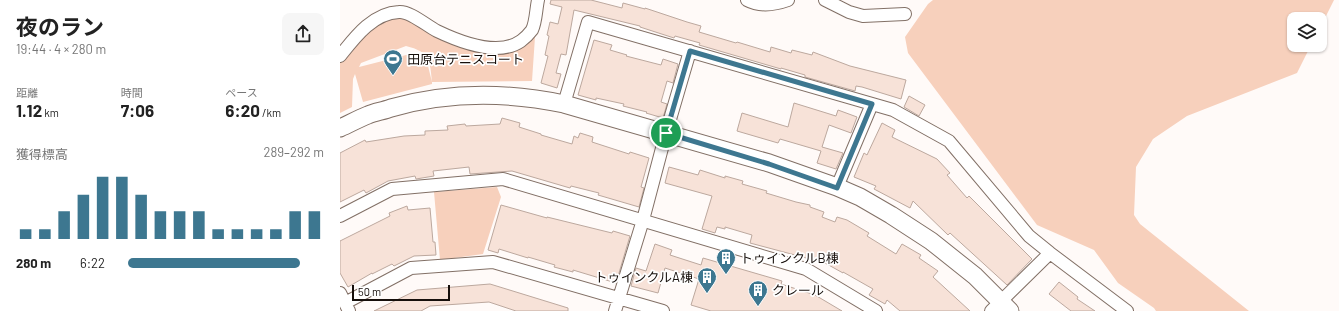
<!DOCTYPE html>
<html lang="ja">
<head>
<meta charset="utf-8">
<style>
	body { margin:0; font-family:Barlow,"Noto Sans JP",sans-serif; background:#f6f6f6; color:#222; height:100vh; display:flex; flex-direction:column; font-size:15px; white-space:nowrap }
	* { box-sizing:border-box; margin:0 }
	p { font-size:13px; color:#767676 }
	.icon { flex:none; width:22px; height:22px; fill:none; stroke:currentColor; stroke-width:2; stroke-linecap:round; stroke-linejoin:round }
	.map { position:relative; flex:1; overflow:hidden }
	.panel { display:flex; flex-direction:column; background:#fff; width:340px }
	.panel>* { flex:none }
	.tools { position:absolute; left:947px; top:12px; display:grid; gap:8px }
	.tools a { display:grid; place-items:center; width:40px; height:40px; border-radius:8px; background:#fff; box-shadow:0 1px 3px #0004; font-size:20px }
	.scale { position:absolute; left:12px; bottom:10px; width:98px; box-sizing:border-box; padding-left:4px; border:2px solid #160f0b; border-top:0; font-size:11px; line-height:14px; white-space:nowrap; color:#160f0b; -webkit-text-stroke:3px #fff; paint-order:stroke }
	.pin { position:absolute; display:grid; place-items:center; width:34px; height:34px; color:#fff; margin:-17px; border:2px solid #fff; border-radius:50%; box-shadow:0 1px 4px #0007 }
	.round { display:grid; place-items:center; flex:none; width:42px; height:42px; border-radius:8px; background:#f6f6f6 }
	.overview { display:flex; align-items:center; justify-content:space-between; height:68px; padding:0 16px }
	h1 { font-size:22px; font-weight:700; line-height:30px }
	.metrics { display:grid; grid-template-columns:repeat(3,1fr); gap:6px; height:68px; padding:4px 16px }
	.metrics div { display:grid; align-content:center }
	.metrics b { font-size:17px; font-weight:700 }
	.metrics small { font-size:11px; font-weight:400 }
	.metrics p { font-size:11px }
	.chart { height:112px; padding:8px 16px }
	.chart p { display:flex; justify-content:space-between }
	.chart svg { width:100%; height:72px; margin-top:4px; stroke:#3d7790; stroke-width:6 }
	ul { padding:0 16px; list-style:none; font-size:13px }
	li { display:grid; grid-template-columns:64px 48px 1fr; align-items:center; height:30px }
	li i { height:10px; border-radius:5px; background:#3d7790 }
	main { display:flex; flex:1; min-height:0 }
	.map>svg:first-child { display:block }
	.green { fill:#f7d0bc; fill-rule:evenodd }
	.building { fill:#f7e2d8; stroke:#bca89e }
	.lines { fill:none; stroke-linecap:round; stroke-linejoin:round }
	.street-casing { stroke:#827066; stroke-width:14 }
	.secondary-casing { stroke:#827066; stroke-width:19 }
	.street { stroke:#fff; stroke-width:12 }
	.secondary { stroke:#fff; stroke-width:17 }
	.route-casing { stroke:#fff; stroke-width:8 }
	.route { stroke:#3d7790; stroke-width:5 }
	.labels { text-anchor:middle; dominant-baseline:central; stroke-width:3.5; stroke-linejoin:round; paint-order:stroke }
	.poi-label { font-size:13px; fill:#160f0b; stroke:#fff; text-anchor:start }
</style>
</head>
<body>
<main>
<section class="panel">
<div class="overview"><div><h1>夜のラン</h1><p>19:44 · 4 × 280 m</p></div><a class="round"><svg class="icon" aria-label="share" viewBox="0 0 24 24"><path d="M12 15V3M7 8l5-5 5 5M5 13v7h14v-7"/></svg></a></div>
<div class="metrics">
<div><p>距離</p><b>1.12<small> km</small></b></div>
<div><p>時間</p><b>7:06</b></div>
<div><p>ペース</p><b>6:20<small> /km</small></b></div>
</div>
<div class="chart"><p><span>獲得標高</span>289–292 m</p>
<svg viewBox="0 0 160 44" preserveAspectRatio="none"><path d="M5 44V38M15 44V38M25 44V27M35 44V17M45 44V6M55 44V6M65 44V17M75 44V27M85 44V27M95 44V27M105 44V38M115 44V38M125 44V38M135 44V38M145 44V27M155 44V27"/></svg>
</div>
<ul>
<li><b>280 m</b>6:22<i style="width:88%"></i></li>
</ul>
</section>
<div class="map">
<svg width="999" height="311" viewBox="0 0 999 311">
	<rect width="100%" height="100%" fill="#fffaf8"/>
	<path class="green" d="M 593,0 L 994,0 L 980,28 L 980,19 L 954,19 L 954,45 L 971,45 L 957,73 L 847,116 L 813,139 L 796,167 L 794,215 L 800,224 L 909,311 L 816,311 L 814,308 L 778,283 L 754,250 L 697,225 L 568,53 L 565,37 L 588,4 Z
		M 62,17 L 163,51 L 190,33 L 195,37 L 192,81 L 92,82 L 92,84 L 23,102 L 15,74 L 13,79 L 12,107 L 0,113 L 0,62 L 15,43 L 39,23 ZM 66,46 C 90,52 90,60 92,82 L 86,58 L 74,53 L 19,67 L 21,63 Z
		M 157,187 L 161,197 L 143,254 L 100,260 L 94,192 Z"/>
	<path class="building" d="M 211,0 L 251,0 L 282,8 L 283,3 L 305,9 L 305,8 L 347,22 L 361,26 L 359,32 L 396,43 L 397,42 L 430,52 L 431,47 L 451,53 L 452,50 L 472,55 L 473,52 L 510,66 L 566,80 L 561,99 L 522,87 L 516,86 L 515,91 L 465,77 L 465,75 L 441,68 L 441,69 L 359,45 L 360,43 L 335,36 L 334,38 L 300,27 L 300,26 L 234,10 L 226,55 L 221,54 L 216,73 L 221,74 L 217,88 L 201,83 L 208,56 L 205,55 L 209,36 L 207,35 L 210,22 L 218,24 L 222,7 L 210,4 Z
		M 254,40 L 272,45 L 270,50 L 287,55 L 286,56 L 321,65 L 323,59 L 338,64 L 333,83 L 327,81 L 321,102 L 327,104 L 323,118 L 306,113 L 307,112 L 283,106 L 284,104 L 256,98 L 256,100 L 238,95 Z
		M 569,96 L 585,105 L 579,116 L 564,107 Z
		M 454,103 L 496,116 L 498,110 L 517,117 L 511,133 L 489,125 L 482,147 L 503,153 L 496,169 L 477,163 L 481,151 L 440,139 L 438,143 L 397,131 L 402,113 L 448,127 Z
		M 162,118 L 180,123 L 179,127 L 201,134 L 201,135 L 232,144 L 234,136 L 238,138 L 240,133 L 253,137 L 252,142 L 289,154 L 290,152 L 309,158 L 301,187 L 304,188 L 299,207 L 258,195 L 259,193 L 231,186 L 230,188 L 172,171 L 130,174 L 129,167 L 93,171 L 94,176 L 76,179 L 75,176 L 48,181 L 26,193 L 24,190 L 0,202 L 0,153 L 25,140 L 26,142 L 64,136 L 85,135 L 85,131 L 108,130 L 107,126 L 125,124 L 126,126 L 160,124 Z
		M 542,123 L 555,130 L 552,137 L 597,159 L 610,173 L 607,175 L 627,198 L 629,196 L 692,259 L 667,285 L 610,233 L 608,235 L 573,201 L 570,208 L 534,189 L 536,186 L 514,177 L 524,153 L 527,155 Z
		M 329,167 L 358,175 L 360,170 L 385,178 L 385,176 L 403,181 L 402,184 L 427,191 L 426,193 L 456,202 L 470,205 L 470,207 L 484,212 L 482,217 L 495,222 L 497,217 L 507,220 L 529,233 L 527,236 L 556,254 L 562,244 L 581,255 L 579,258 L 598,271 L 593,277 L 630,311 L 560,311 L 547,300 L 545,304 L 529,295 L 533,289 L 503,272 L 503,273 L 485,263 L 410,243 L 412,235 L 385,227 L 385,229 L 377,227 L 375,233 L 362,229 L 372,196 L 325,183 Z
		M 161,205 L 207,218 L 207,217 L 272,233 L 273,231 L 290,236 L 276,283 L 233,270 L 233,272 L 214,267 L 215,265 L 188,257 L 188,258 L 159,249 L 158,253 L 148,250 Z
		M 67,206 L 68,210 L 90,208 L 93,242 L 95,242 L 96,255 L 74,256 L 54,266 L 52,264 L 32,274 L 32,273 L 8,287 L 0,273 L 0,241 L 50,216 L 49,213 Z
		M 315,244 L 332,250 L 330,255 L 361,265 L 363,258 L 442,281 L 441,284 L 475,295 L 502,311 L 371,311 L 351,305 L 359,279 L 325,268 L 318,293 L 291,286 L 296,268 L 306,271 Z
		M 719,282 L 738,297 L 737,299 L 755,311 L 731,311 L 709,294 Z
		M 150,284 L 228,308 L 228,311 L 176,311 L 149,302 L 90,306 L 81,311 L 34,311 L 77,290 Z"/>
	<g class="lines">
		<defs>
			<path id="street" d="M 407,0 C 420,7 434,5 448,0
				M 485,0 L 509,12 L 523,16 L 565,14
				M 0,56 C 15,37 33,13 59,12 C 70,11 87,26 97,31 C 120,42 158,57 181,41 C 185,38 189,34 192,30 C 196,22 196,9 198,0
				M 224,104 L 248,22 L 553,110 L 609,141 L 689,236 L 710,253 L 787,311
				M 497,187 L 532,104
				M 0,216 L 52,189 L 163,179 L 466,269 L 536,311
				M 0,293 L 9,311
				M 5,303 L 71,268 L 153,262 L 323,311
				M 275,311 L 303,220 L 326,133 L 350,51
				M 651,311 L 710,253"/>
			<path id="secondary" d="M 0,128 C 9,124 18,119 28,115 C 35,112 43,111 51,108 C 107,92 167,92 224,104 L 429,163 L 497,187 L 520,197 L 551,215 L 591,241 L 635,276 L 670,311"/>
		</defs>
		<use href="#street" class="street-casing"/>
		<use href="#secondary" class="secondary-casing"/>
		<use href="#street" class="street"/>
		<use href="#secondary" class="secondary"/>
	</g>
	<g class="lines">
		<defs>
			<path id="route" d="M 350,51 L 532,104 L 497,188 L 429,164 L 326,133 Z"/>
		</defs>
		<use href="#route" class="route-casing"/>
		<use href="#route" class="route"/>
	</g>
	<defs>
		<symbol id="stadium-pin" viewBox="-11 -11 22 30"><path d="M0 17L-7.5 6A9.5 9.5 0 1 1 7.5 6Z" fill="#3d7790" stroke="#fff"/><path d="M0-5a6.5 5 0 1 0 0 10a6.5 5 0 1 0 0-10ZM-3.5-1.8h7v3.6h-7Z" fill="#fff"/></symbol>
		<symbol id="building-pin" viewBox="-11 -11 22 30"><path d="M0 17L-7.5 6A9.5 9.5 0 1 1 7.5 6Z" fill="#3d7790" stroke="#fff"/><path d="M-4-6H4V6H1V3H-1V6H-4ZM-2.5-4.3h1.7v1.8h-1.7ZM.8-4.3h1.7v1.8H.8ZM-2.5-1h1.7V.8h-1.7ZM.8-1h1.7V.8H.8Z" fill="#fff"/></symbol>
	</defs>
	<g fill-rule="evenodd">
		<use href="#stadium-pin" x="42" y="48" width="22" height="30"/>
		<use href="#building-pin" x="375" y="247" width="22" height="30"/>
		<use href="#building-pin" x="356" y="266" width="22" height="30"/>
		<use href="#building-pin" x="407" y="279" width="22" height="30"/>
	</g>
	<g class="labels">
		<g class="poi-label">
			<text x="67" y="59">田原台テニスコート</text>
			<text x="400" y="258">トゥインクルB棟</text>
			<text x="353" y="277" text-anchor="end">トゥインクルA棟</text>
			<text x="432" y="290">クレール</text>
		</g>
	</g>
</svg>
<div class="tools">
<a><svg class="icon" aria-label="layers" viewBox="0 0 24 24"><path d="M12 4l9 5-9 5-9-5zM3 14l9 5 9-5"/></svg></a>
</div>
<div class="scale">50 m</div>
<div class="pin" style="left:326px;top:133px;background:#1e9e55"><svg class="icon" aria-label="arrive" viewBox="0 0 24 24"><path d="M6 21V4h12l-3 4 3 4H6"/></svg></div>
</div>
</main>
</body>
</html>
